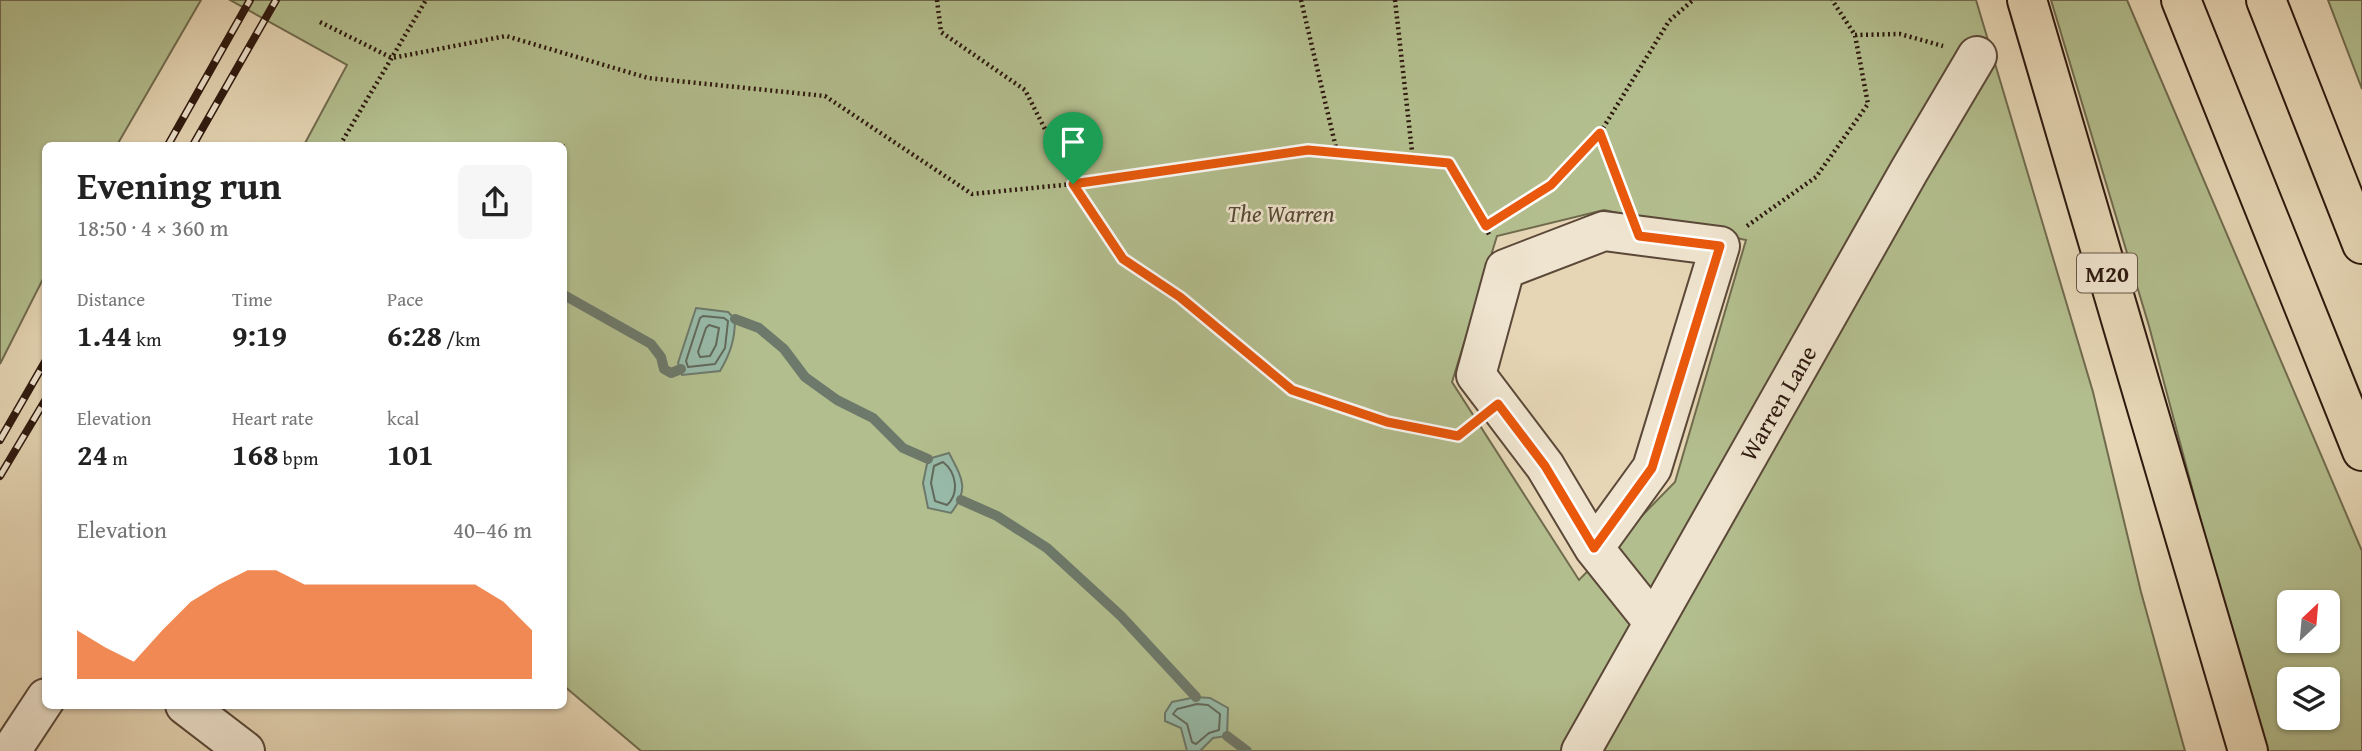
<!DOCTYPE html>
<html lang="en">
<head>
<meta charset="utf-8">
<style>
	body { margin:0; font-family:"Gentium Book Plus",serif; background:#f6f6f6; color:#222; height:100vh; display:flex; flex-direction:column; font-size:26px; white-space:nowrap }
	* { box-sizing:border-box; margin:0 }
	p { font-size:23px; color:#767676 }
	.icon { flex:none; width:38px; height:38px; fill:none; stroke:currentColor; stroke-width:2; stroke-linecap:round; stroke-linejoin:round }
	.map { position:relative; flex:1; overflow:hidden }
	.drawer { position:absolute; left:42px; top:142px; width:525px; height:567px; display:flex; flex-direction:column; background:#fff; border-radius:10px; box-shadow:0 2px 5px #0004 }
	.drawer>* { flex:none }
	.needle { width:46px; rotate:26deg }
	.buttons { position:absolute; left:2277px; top:590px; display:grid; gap:14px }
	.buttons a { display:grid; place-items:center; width:63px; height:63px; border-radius:10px; background:#fff; box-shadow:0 2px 5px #0004; font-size:35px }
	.pin { position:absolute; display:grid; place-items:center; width:60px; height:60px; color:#fff; margin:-72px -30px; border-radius:50% 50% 50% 0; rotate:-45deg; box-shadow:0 0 7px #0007 }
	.pin .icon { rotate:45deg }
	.round { display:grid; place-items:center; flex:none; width:74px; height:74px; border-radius:10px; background:#f6f6f6 }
	.headline { display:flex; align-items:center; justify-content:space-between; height:119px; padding:0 35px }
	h1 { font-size:38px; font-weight:700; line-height:52px }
	.figures { display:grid; grid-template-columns:repeat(3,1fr); gap:10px; height:119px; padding:7px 35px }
	.figures div { display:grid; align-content:center }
	.figures b { font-size:30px; font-weight:700 }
	.figures small { font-size:19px; font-weight:400 }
	.figures p { font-size:19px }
	.chart { height:196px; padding:14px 35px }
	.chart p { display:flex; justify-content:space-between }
	.chart svg { width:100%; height:126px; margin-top:7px; fill:#ea580c; opacity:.7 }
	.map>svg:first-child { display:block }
	.green { fill:#b3be8e; stroke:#706b4e; stroke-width:2; fill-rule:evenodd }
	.water { fill:#97baa8; stroke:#6d796a; stroke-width:2 }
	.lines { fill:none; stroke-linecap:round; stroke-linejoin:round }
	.shore { stroke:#62695b; stroke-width:2 }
	.stream { stroke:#6d796a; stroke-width:10 }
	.minor-casing { stroke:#5b4838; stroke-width:42 }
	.highway-casing { stroke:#2d180e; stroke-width:42 }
	.path { stroke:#2d180e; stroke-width:4.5; stroke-dasharray:2 3.5; stroke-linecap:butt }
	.minor { stroke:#efe4cf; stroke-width:38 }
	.highway { stroke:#e6d6b5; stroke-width:38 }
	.rail-casing { stroke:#2d180e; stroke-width:8 }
	.rail { stroke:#efe4cf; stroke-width:5; stroke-dasharray:16; stroke-linecap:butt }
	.route-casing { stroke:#fff; stroke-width:14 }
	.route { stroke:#ea580c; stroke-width:9 }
	.labels { text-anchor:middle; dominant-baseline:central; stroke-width:5; stroke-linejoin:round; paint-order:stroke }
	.shield { fill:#efe4cf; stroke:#675548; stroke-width:2 }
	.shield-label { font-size:23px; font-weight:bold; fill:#2d180e }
	.park-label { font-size:24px; font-style:italic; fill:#554a34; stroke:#efe4cf }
	.street-label { font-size:24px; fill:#2d180e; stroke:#efe4cf }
</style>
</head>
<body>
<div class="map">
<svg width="2362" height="751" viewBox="0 0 2362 751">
	<rect width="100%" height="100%" fill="#e6d6b5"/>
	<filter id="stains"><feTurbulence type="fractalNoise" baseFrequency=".00286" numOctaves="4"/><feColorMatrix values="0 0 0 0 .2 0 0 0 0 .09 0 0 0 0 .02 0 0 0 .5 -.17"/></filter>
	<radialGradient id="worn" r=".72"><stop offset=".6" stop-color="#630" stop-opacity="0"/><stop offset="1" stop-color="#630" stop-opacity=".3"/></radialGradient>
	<path class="green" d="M 0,0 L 201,0 L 117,145 L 46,145 L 45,275 L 0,364 Z
		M 230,0 L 1976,0 L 2093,392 L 2141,592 L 2185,751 L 641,751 L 564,686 L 564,145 L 304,145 L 347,65 ZM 1604,210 L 1746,240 L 1675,482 L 1579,580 L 1452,382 L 1497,236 Z
		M 2051,0 L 2127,0 L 2362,551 L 2362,751 L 2262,751 L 2149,326 ZM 2289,602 L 2328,602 L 2328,640 L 2289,640 ZM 2289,679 L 2328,679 L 2328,718 L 2289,718 Z
		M 2328,0 L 2362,0 L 2362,89 Z"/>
	<path class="water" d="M 696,308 L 728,312 L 735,319 C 735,340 730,354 720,371 L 682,375 L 678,363 Z
		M 949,453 C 962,478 970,489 951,513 L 928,508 L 923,483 L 928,459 Z
		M 1196,697 L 1210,698 L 1228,708 L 1227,736 L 1213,738 L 1200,751 L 1187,751 L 1181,728 L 1165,721 L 1165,713 L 1172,702 Z"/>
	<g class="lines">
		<path class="shore" d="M 703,316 L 724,318 L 728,321 L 725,348 L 715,364 L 688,367 L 686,361 L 700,318 Z
			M 709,325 L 719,328 L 716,345 L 710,356 L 700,357 L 698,352 L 706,328 Z
			M 943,462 C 956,472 960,493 947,505 L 935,501 L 931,483 L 934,466 Z
			M 1197,704 L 1208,705 L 1220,714 L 1219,730 L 1209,733 L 1196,744 L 1192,742 L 1187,724 L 1173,714 L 1177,709 Z"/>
		<path class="stream" d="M 564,295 L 651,344 L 661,357 L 664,369 L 671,373 L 681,369
			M 735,319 L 759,328 L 784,349 L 805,377 L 837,400 L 873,418 L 903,448 L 928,459
			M 961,500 L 997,516 L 1047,548 L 1121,616 L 1196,697
			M 1227,736 L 1247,751"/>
		<defs>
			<path id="minor" d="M 1594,548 L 1652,468 L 1720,246 L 1604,231 L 1505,269 L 1476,375 L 1545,466 L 1594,548 L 1653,622
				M 185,705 L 245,751
				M 11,751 L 46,698
				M 1581,751 L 1909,171 L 1977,56"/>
			<path id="highway" d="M 2027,0 L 2248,751
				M 2181,0 L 2362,451
				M 2266,0 L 2362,244"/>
		</defs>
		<use href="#minor" class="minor-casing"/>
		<use href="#highway" class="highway-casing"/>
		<path class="path" d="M 937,0 L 941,32 L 1025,90 L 1073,184 L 1123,259 L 1180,297 L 1292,390 L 1387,422 L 1458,436 L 1470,426
			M 1301,0 L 1337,152
			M 1395,0 L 1413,160
			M 320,22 L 392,58 L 506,36 L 648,78 L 825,96 L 972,194 L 1073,184 L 1308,150 L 1449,163 L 1490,236
			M 1855,35 L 1900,34 L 1943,46
			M 1600,133 L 1625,199
			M 340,145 L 426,0
			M 1486,226 L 1551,185 L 1600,133 L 1669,21 L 1693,0
			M 1747,226 L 1816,177 L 1868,104 L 1855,35 L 1832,0"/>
		<use href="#minor" class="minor"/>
		<use href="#highway" class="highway"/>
		<defs>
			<path id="rail" d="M 168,145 L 250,0
				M 193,145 L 276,0
				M 0,440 L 46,360
				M 0,476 L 46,399"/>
		</defs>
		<use href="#rail" class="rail-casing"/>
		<use href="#rail" class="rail"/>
	</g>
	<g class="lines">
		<defs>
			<path id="route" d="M 1600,133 L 1639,236 L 1720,246 L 1652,468 L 1594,548 L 1545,466 L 1498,404 L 1458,436 L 1387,422 L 1292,390 L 1180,297 L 1123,259 L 1073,184 L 1308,150 L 1449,163 L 1486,226 L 1551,185 Z"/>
		</defs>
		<use href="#route" class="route-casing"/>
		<use href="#route" class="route"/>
	</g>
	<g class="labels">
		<rect class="shield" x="2077" y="253.5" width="60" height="39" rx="5"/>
		<g class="shield-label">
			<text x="2107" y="273">M20</text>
		</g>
		<g class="park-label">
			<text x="1281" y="213">The Warren</text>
		</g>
		<g class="street-label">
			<text transform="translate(1778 403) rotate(-60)">Warren Lane</text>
		</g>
	</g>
	<rect width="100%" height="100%" filter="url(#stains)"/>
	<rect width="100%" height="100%" fill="url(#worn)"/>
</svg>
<div class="buttons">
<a><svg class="needle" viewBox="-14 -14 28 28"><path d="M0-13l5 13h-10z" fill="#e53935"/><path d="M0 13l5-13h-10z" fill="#767676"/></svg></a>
<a><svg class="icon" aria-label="layers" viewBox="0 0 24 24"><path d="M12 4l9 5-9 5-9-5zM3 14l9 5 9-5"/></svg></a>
</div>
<div class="pin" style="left:1073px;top:184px;background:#1e9e55"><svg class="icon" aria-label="arrive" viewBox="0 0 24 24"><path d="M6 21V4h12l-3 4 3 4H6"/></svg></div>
<section class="drawer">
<div class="headline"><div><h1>Evening run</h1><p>18:50 · 4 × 360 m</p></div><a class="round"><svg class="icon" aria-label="share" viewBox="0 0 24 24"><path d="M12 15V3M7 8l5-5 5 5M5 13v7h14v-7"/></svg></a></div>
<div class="figures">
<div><p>Distance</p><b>1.44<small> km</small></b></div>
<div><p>Time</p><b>9:19</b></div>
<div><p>Pace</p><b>6:28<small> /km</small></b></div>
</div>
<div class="figures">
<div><p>Elevation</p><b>24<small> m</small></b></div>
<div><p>Heart rate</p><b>168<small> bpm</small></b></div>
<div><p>kcal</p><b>101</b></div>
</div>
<div class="chart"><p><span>Elevation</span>40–46 m</p>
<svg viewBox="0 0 160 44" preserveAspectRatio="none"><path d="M0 44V27L10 33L20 38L30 27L40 17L50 11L60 6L70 6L80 11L90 11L100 11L110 11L120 11L130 11L140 11L150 17L160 27V44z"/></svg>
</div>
</section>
</div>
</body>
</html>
